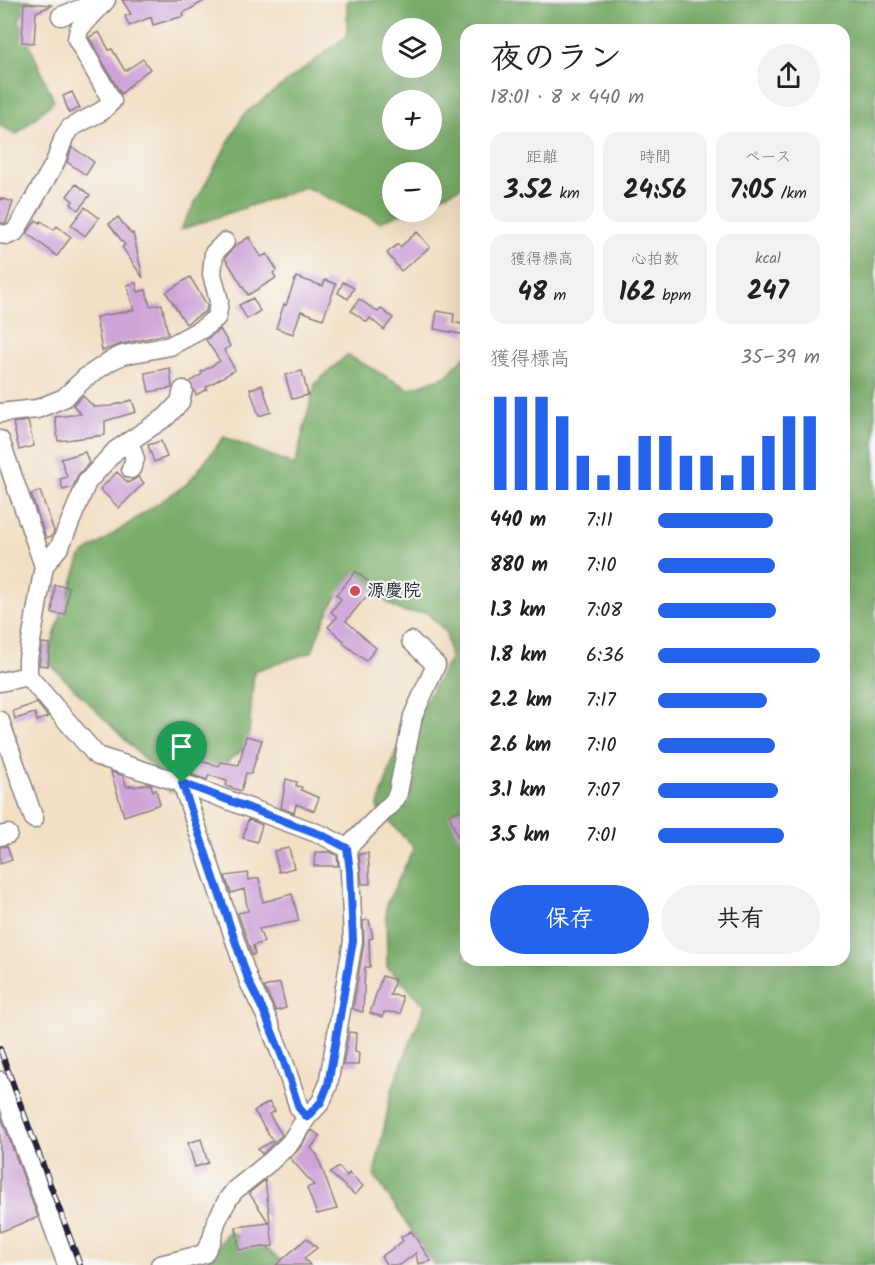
<!DOCTYPE html>
<html lang="ja">
<head>
<meta charset="utf-8">
<style>
	body { margin:0; font-family:Kalam,"Klee One",sans-serif; background:#f2f2f2; color:#222; height:100vh; display:flex; flex-direction:column; font-size:22px; white-space:nowrap }
	* { box-sizing:border-box; margin:0 }
	p { font-size:20px; color:#767676 }
	.icon { flex:none; width:33px; height:33px; fill:none; stroke:currentColor; stroke-width:2; stroke-linecap:round; stroke-linejoin:round }
	.map { position:relative; flex:1; overflow:hidden }
	.details { position:absolute; left:460px; top:24px; width:390px; height:942px; display:flex; flex-direction:column; background:#fff; border-radius:18px; box-shadow:0 6px 24px #0002 }
	.details>* { flex:none }
	.controls { position:absolute; left:382px; top:18px; display:grid; gap:12px }
	.controls a { display:grid; place-items:center; width:60px; height:60px; border-radius:50%; background:#fff; box-shadow:0 6px 24px #0002; font-size:30px }
	.pin { position:absolute; display:grid; place-items:center; width:51px; height:51px; color:#fff; margin:-62px -26px; border-radius:50% 50% 50% 0; rotate:-45deg; box-shadow:0 0 6px #0007 }
	.pin .icon { rotate:45deg }
	.round { display:grid; place-items:center; flex:none; width:63px; height:63px; border-radius:32px; background:#f2f2f2 }
	.head { display:flex; align-items:center; justify-content:space-between; height:102px; padding:0 30px }
	h1 { font-size:33px; font-weight:700; line-height:45px }
	.stats { display:grid; grid-template-columns:repeat(3,1fr); gap:9px; height:102px; padding:6px 30px }
	.stats div { display:grid; align-content:center; border-radius:15px; background:#f2f2f2; text-align:center }
	.stats b { font-size:26px; font-weight:700 }
	.stats small { font-size:16px; font-weight:400 }
	.stats p { font-size:16px }
	.chart { height:168px; padding:12px 30px }
	.chart p { display:flex; justify-content:space-between }
	.chart svg { width:100%; height:108px; margin-top:6px; stroke:#2563eb; stroke-width:6 }
	.action { display:flex; gap:12px; margin-top:auto; padding:12px 30px }
	.action a { flex:1; height:69px; border-radius:36px; background:#2563eb; color:#fff; font-size:24px; font-weight:700; line-height:69px; text-align:center }
	.action a+a { background:#f2f2f2; color:#222 }
	ul { padding:0 30px; list-style:none; font-size:20px }
	li { display:grid; grid-template-columns:96px 72px 1fr; align-items:center; height:45px }
	li i { height:15px; border-radius:8px; background:#2563eb }
	.map>svg:first-child { display:block }
	.forest { fill:#78ac68; stroke:#4d6752; stroke-width:1.5; fill-rule:evenodd }
	.building { fill:#cea3d8 }
	.lines { fill:none; stroke-linecap:round; stroke-linejoin:round }
	.minor-casing { stroke:#8a8080; stroke-width:21 }
	.minor { stroke:#fff; stroke-width:18 }
	.rail-casing { stroke:#22223b; stroke-width:6 }
	.rail { stroke:#f6f6f2; stroke-width:4; stroke-dasharray:11; stroke-linecap:butt }
	.route-casing { stroke:#fff; stroke-width:12 }
	.route { stroke:#2563eb; stroke-width:8 }
	.poi-dot { fill:#d1495b; stroke:#f6f6f2; stroke-width:2 }
	.labels { text-anchor:middle; dominant-baseline:central; stroke-width:4.5; stroke-linejoin:round; paint-order:stroke }
	.poi-label { font-size:18px; font-weight:bold; fill:#22223b; stroke:#f6f6f2; text-anchor:start }
</style>
</head>
<body>
<div class="map">
<svg width="875" height="1265" viewBox="0 0 875 1265">
	<rect width="100%" height="100%" fill="#f6f6f2"/>
	<filter id="ink" filterUnits="userSpaceOnUse"><feTurbulence type="fractalNoise" baseFrequency=".0167" numOctaves="2"/><feDisplacementMap in="SourceGraphic" scale="12" xChannelSelector="R" yChannelSelector="G"/><feConvolveMatrix kernelMatrix="1 2 1 2 8 2 1 2 1" color-interpolation-filters="sRGB"/></filter>
	<filter id="wash" filterUnits="userSpaceOnUse"><feTurbulence type="fractalNoise" baseFrequency=".008" numOctaves="4" result="noise"/><feDisplacementMap in="SourceGraphic" scale="24" xChannelSelector="R" yChannelSelector="G"/><feGaussianBlur stdDeviation="1.35" result="paint"/><feColorMatrix in="noise" values="0 0 0 0 0 0 0 0 0 0 0 0 0 0 0 0 0 1.4 0 .05"/><feComposite in="paint" operator="in"/></filter>
	<g filter="url(#wash)">
		<rect width="100%" height="100%" fill="#f3dfc4"/>
		<path class="forest" d="M 0,0 L 30,0 L 19,20 L 54,101 L 17,134 L 0,126 Z
			M 347,0 L 875,0 L 875,1265 L 434,1265 L 434,1264 L 374,1175 L 392,1089 L 425,1005 L 387,967 L 386,905 L 414,848 L 377,808 L 395,754 L 450,659 L 446,632 L 426,612 C 419,612 409,614 402,611 C 382,603 372,584 355,572 C 333,599 323,618 312,652 L 254,671 L 248,746 L 189,790 L 169,792 L 152,767 L 46,660 L 81,556 L 188,483 L 224,437 L 295,465 L 315,384 L 347,355 L 409,389 L 446,376 L 466,355 L 466,960 L 844,960 L 844,30 L 466,30 L 466,185 L 432,200 L 432,172 L 393,172 L 393,212 L 405,212 L 380,222 L 305,187 L 180,230 L 244,114 L 347,36 ZM 393,28 L 432,28 L 432,68 L 393,68 ZM 393,100 L 432,100 L 432,140 L 393,140 Z
			M 228,1231 L 268,1250 L 286,1265 L 206,1265 Z"/>
		<g id="blocks">
			<path class="building" d="M 122,0 L 206,0 L 183,13 L 184,16 L 153,25 L 151,17 L 129,26 L 125,16 L 131,14 Z
				M 24,3 L 53,5 L 36,12 L 34,43 L 22,42 Z
				M 99,32 L 109,50 L 112,49 L 125,71 L 143,59 L 150,69 L 139,77 L 121,94 L 89,37 Z
				M 72,92 L 80,108 L 69,113 L 63,96 Z
				M 72,147 L 94,162 L 86,175 L 67,162 Z
				M 76,184 L 90,195 L 78,210 L 71,204 L 73,201 L 67,196 Z
				M 0,198 L 13,202 L 6,223 L 0,223 Z
				M 85,207 L 99,218 L 85,236 L 71,225 Z
				M 118,217 L 131,234 L 133,233 L 143,278 L 122,247 L 125,245 L 109,224 Z
				M 36,220 L 40,223 L 41,221 L 54,230 L 57,226 L 71,237 L 57,256 L 27,233 Z
				M 417,232 L 430,247 L 401,271 L 387,253 L 398,244 L 400,247 Z
				M 249,237 L 261,257 L 267,254 L 277,270 L 273,273 L 276,278 L 248,295 L 225,258 L 235,246 Z
				M 190,277 L 207,305 L 206,311 L 186,324 L 166,292 Z
				M 296,277 L 323,286 L 325,280 L 336,284 L 323,319 L 301,311 L 293,334 L 276,328 L 284,304 L 286,305 Z
				M 343,282 L 354,288 L 348,299 L 338,293 Z
				M 136,283 L 138,292 L 146,290 L 150,306 L 162,304 L 168,334 L 121,344 L 102,351 L 96,317 L 134,310 L 127,285 Z
				M 253,298 L 260,311 L 247,319 L 239,305 Z
				M 359,299 L 378,312 L 381,309 L 393,318 L 384,330 L 370,318 L 367,322 L 351,311 Z
				M 437,311 L 454,314 L 453,322 L 466,325 L 466,335 L 434,329 Z
				M 220,329 L 230,346 L 224,350 L 235,370 L 206,387 L 207,389 L 196,395 L 190,382 L 202,374 L 201,372 L 220,361 L 206,340 Z
				M 170,368 L 172,388 L 149,392 L 145,373 Z
				M 302,371 L 308,395 L 292,399 L 285,375 Z
				M 262,385 L 271,412 L 259,416 L 250,389 Z
				M 83,396 L 94,407 L 111,406 L 132,400 L 136,412 L 105,421 L 105,435 L 58,441 L 55,417 L 81,414 L 73,405 Z
				M 28,421 L 34,446 L 19,450 L 13,423 Z
				M 161,441 L 167,457 L 154,462 L 148,445 Z
				M 85,452 L 89,463 L 78,475 L 73,487 L 63,490 L 60,479 L 67,477 L 61,459 Z
				M 117,472 L 128,483 L 138,477 L 144,483 L 119,508 L 100,489 Z
				M 40,491 L 54,531 L 52,536 L 46,538 L 31,494 Z
				M 356,571 L 374,587 L 346,621 L 376,648 L 366,661 L 343,643 L 344,641 L 328,627 L 337,617 L 331,612 L 341,599 L 336,595 Z
				M 55,585 L 69,587 L 65,615 L 52,613 Z
				M 42,643 L 50,644 L 48,666 L 39,665 Z
				M 37,703 L 48,717 L 37,721 L 35,713 L 15,719 L 13,711 Z
				M 246,736 L 262,740 L 251,774 L 246,773 L 241,791 L 226,786 L 227,781 L 209,775 L 207,780 L 192,775 L 196,760 L 219,766 L 221,762 L 239,765 Z
				M 111,772 L 123,776 L 127,787 L 133,785 L 134,787 L 147,784 L 151,785 L 153,791 L 156,790 L 160,804 L 124,816 Z
				M 286,779 L 297,782 L 296,786 L 302,787 L 301,790 L 319,798 L 314,811 L 296,804 L 294,813 L 281,808 Z
				M 464,809 L 466,815 L 466,835 L 458,838 L 449,814 Z
				M 248,819 L 262,825 L 257,842 L 243,838 Z
				M 7,846 L 12,860 L 0,864 L 0,847 Z
				M 289,848 L 294,868 L 279,872 L 274,851 Z
				M 315,852 L 330,852 L 337,855 L 338,866 L 314,866 Z
				M 368,853 L 370,884 L 362,884 L 359,854 Z
				M 248,873 L 249,880 L 259,878 L 263,902 L 292,894 L 299,921 L 259,929 L 264,942 L 253,946 L 255,954 L 252,955 L 238,913 L 248,911 L 244,889 L 231,893 L 225,876 Z
				M 369,920 L 373,938 L 369,939 L 370,967 L 365,967 L 363,1012 L 353,1009 L 364,943 L 363,921 Z
				M 382,976 L 395,980 L 390,995 L 402,996 L 401,1013 L 384,1012 L 383,1017 L 370,1013 Z
				M 280,983 L 286,1008 L 276,1011 L 264,987 Z
				M 349,1032 L 356,1033 L 355,1052 L 359,1053 L 358,1065 L 343,1065 Z
				M 269,1102 L 275,1111 L 269,1114 L 282,1135 L 262,1154 L 258,1149 L 273,1141 L 254,1111 Z
				M 0,1114 L 38,1217 L 0,1232 Z
				M 312,1130 L 320,1136 L 311,1148 L 317,1155 L 337,1209 L 317,1214 L 307,1188 L 314,1185 L 290,1158 L 299,1149 Z
				M 201,1139 L 208,1163 L 195,1167 L 188,1143 Z
				M 339,1167 L 347,1176 L 349,1173 L 363,1186 L 355,1195 L 330,1173 Z
				M 265,1180 L 273,1246 L 239,1250 L 236,1227 L 269,1223 L 249,1193 Z
				M 411,1231 L 431,1261 L 418,1264 L 416,1253 L 400,1265 L 387,1265 L 381,1257 L 403,1241 L 401,1237 Z
				M 307,1238 L 317,1248 L 304,1258 L 310,1265 L 276,1265 Z"/>
		</g>
	</g>
	<g filter="url(#ink)">
		<use href="#blocks" fill-opacity="0" stroke="#8a8080" stroke-width="1.5"/>
		<g class="lines">
			<defs>
				<path id="minor" d="M 61,16 L 83,8 L 94,0
					M 0,234 L 8,235 L 15,232 L 55,163 L 64,137 L 70,128 L 102,111 L 112,101 L 77,39 L 79,29 L 106,0
					M 0,413 L 37,409 L 64,398 L 85,378 L 110,361 L 123,355 L 170,346 L 202,329 L 217,317 L 219,301 L 212,274 L 214,253 L 225,242
					M 0,440 L 44,566 L 28,659 L 28,676 L 97,756 L 182,783 L 322,835 L 347,848 L 350,871 L 353,941 L 328,1085 L 321,1102 L 307,1117 L 290,1143 L 271,1161 L 235,1190 L 228,1199 L 216,1222 L 212,1239 L 204,1254 L 160,1265
					M 129,441 L 135,459 L 131,469
					M 44,566 L 60,546 L 87,482 L 116,450 L 166,417 L 180,402 L 183,390
					M 0,682 L 28,676
					M 0,721 L 34,819
					M 182,783 L 249,982 L 265,1014 L 283,1059 L 299,1108 L 307,1117
					M 0,836 L 8,834
					M 347,848 L 394,801 L 398,793 L 413,716 L 436,665 L 411,641
					M 0,1081 L 67,1265"/>
			</defs>
			<use href="#minor" class="minor-casing"/>
			<use href="#minor" class="minor"/>
			<defs>
				<path id="rail" d="M 0,1049 L 80,1265"/>
			</defs>
			<use href="#rail" class="rail-casing"/>
			<use href="#rail" class="rail"/>
		</g>
	</g>
	<g class="lines" filter="url(#ink)">
		<defs>
			<path id="route" d="M 182,783 L 322,835 L 347,848 L 350,871 L 353,941 L 328,1085 L 321,1102 L 307,1117 L 299,1108 L 283,1059 L 265,1014 L 249,982 Z"/>
		</defs>
		<use href="#route" class="route-casing"/>
		<use href="#route" class="route"/>
	</g>
	<circle class="poi-dot" cx="355" cy="591" r="6"/>
	<g class="labels">
		<g class="poi-label">
			<text x="367" y="591">源慶院</text>
		</g>
	</g>
</svg>
<div class="controls">
<a><svg class="icon" aria-label="layers" viewBox="0 0 24 24"><path d="M12 4l9 5-9 5-9-5zM3 14l9 5 9-5"/></svg></a>
<a>+</a>
<a>−</a>
</div>
<div class="pin" style="left:182px;top:783px;background:#1e9e55"><svg class="icon" aria-label="arrive" viewBox="0 0 24 24"><path d="M6 21V4h12l-3 4 3 4H6"/></svg></div>
<section class="details">
<div class="head"><div><h1>夜のラン</h1><p>18:01 · 8 × 440 m</p></div><a class="round"><svg class="icon" aria-label="share" viewBox="0 0 24 24"><path d="M12 15V3M7 8l5-5 5 5M5 13v7h14v-7"/></svg></a></div>
<div class="stats">
<div><p>距離</p><b>3.52<small> km</small></b></div>
<div><p>時間</p><b>24:56</b></div>
<div><p>ペース</p><b>7:05<small> /km</small></b></div>
</div>
<div class="stats">
<div><p>獲得標高</p><b>48<small> m</small></b></div>
<div><p>心拍数</p><b>162<small> bpm</small></b></div>
<div><p>kcal</p><b>247</b></div>
</div>
<div class="chart"><p><span>獲得標高</span>35–39 m</p>
<svg viewBox="0 0 160 44" preserveAspectRatio="none"><path d="M5 44V6M15 44V6M25 44V6M35 44V14M45 44V30M55 44V38M65 44V30M75 44V22M85 44V22M95 44V30M105 44V30M115 44V38M125 44V30M135 44V22M145 44V14M155 44V14"/></svg>
</div>
<ul>
<li><b>440 m</b>7:11<i style="width:71%"></i></li>
<li><b>880 m</b>7:10<i style="width:72%"></i></li>
<li><b>1.3 km</b>7:08<i style="width:73%"></i></li>
<li><b>1.8 km</b>6:36<i style="width:100%"></i></li>
<li><b>2.2 km</b>7:17<i style="width:67%"></i></li>
<li><b>2.6 km</b>7:10<i style="width:72%"></i></li>
<li><b>3.1 km</b>7:07<i style="width:74%"></i></li>
<li><b>3.5 km</b>7:01<i style="width:78%"></i></li>
</ul>
<div class="action"><a>保存</a><a>共有</a></div>
</section>
</div>
</body>
</html>
